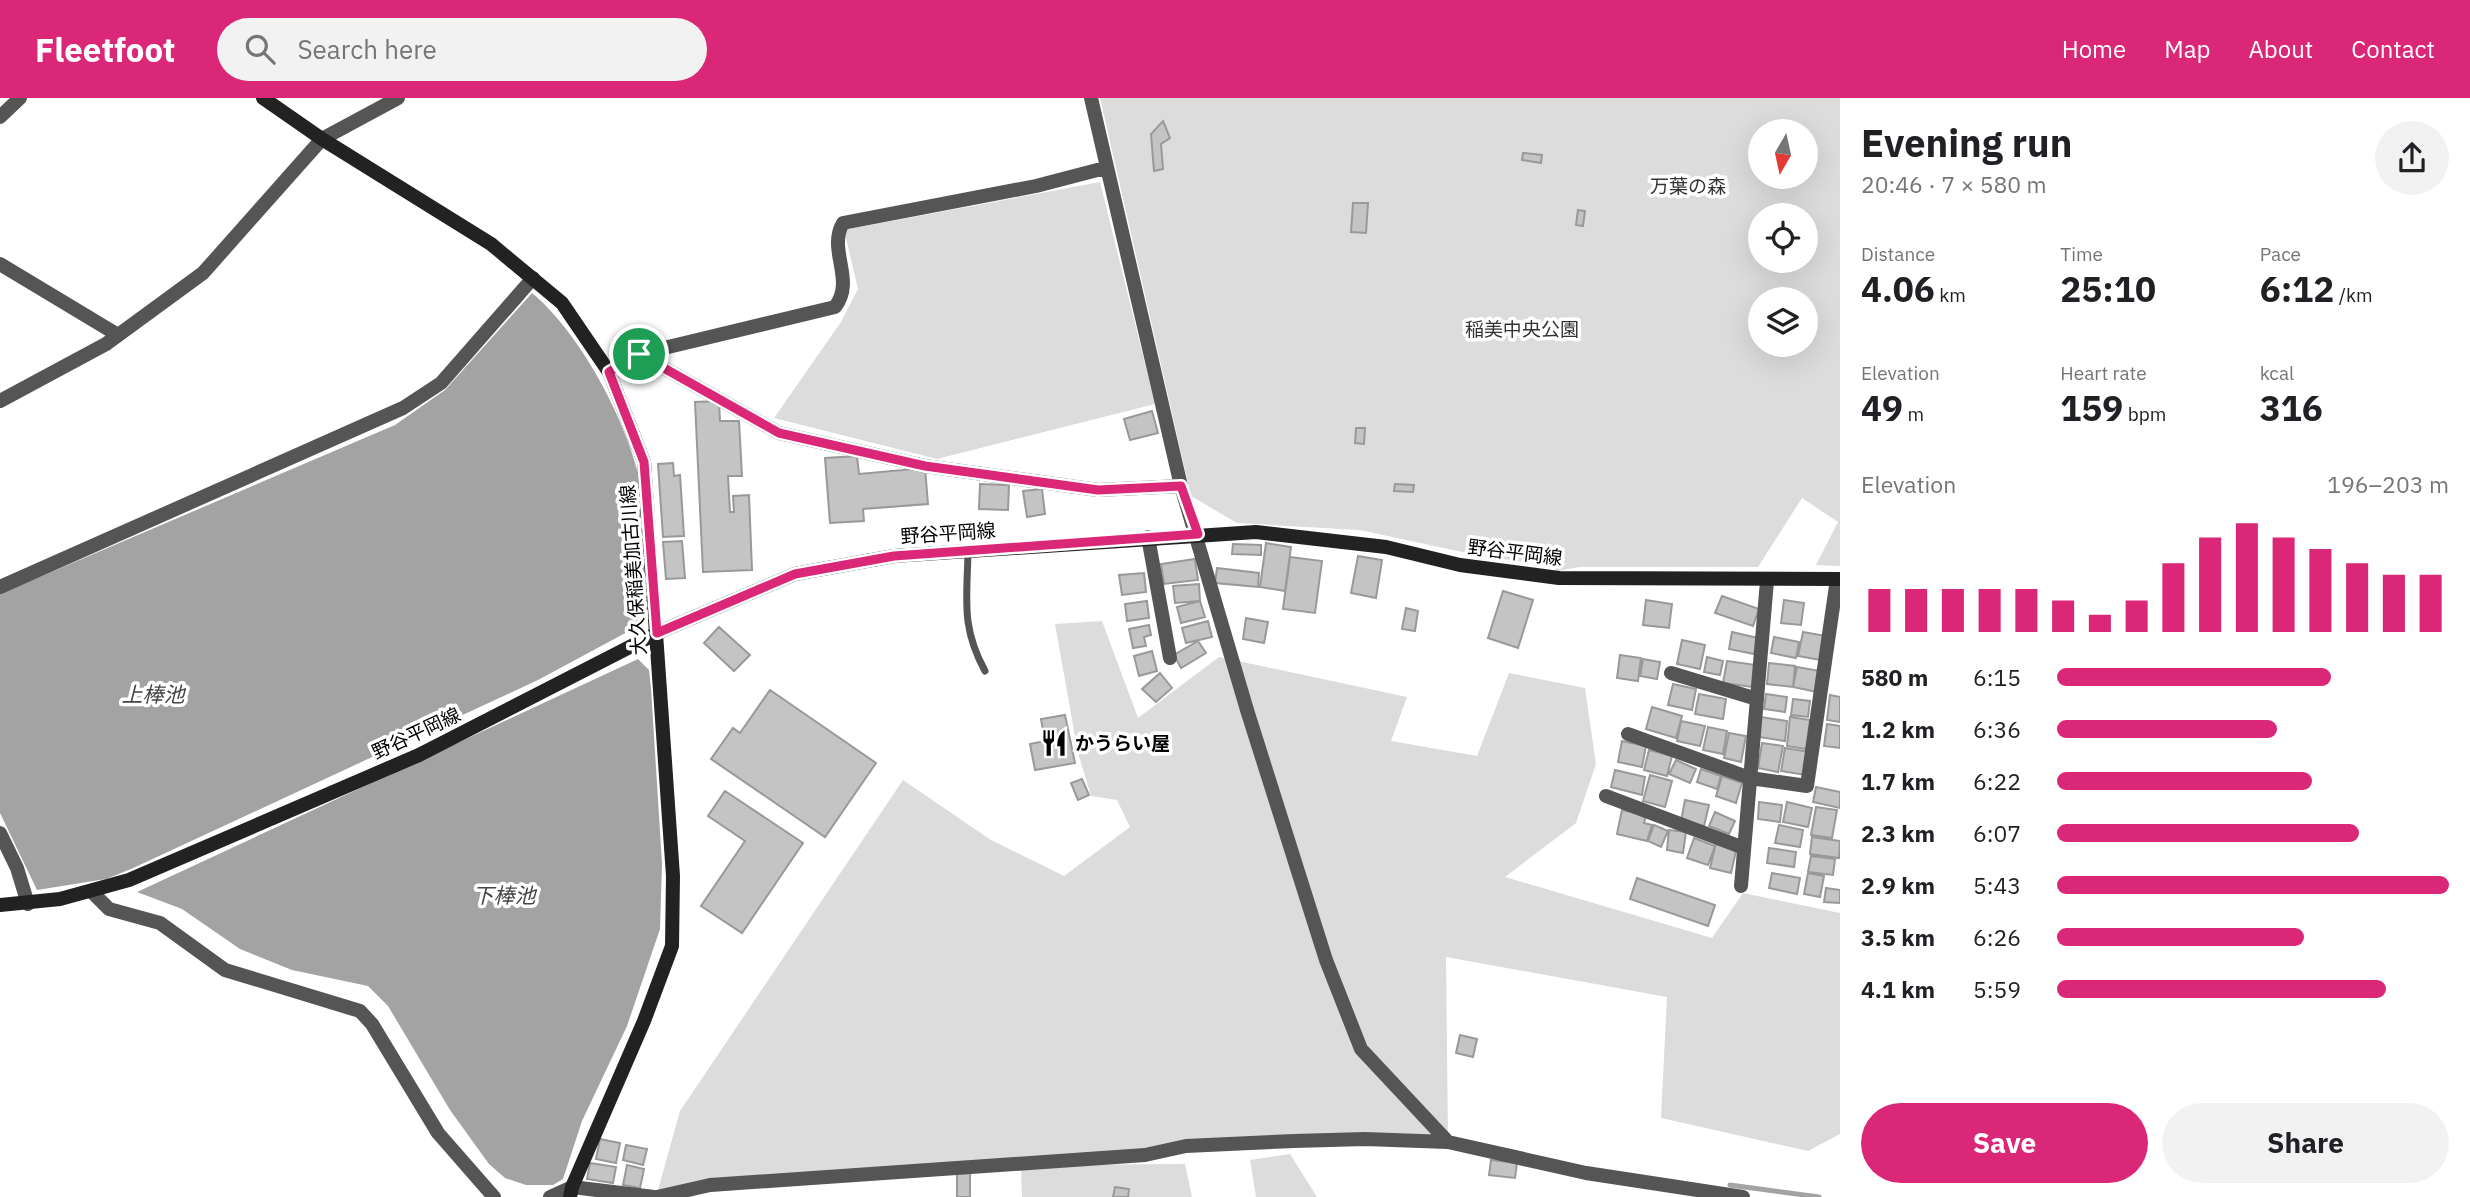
<!DOCTYPE html>
<html lang="en">
<head>
<meta charset="utf-8">
<style>
	body { margin:0; font-family:"IBM Plex Sans","Noto Sans JP",sans-serif; background:#f2f2f2; color:#202124; height:100vh; display:flex; flex-direction:column; font-size:26px; white-space:nowrap }
	* { box-sizing:border-box; margin:0 }
	p { font-size:23px; color:#757577 }
	.icon { flex:none; width:38px; height:38px; fill:none; stroke:currentColor; stroke-width:2; stroke-linecap:round; stroke-linejoin:round }
	.map { position:relative; flex:1; overflow:hidden }
	.details { display:flex; flex-direction:column; background:#fff; width:630px }
	.details>* { flex:none }
	.needle { width:46px; rotate:189deg }
	.controls { position:absolute; left:1748px; top:21px; display:grid; gap:14px }
	.controls a { display:grid; place-items:center; width:70px; height:70px; border-radius:50%; background:#fff; box-shadow:0 7px 28px #0002; font-size:35px }
	.pin { position:absolute; display:grid; place-items:center; width:60px; height:60px; color:#fff; margin:-30px; border:4px solid #fff; border-radius:50%; box-shadow:0 2px 7px #0007 }
	.round { display:grid; place-items:center; flex:none; width:74px; height:74px; border-radius:37px; background:#f2f2f2 }
	.overview { display:flex; align-items:center; justify-content:space-between; height:119px; padding:0 21px }
	h1 { font-size:38px; font-weight:800; line-height:52px }
	.stats { display:grid; grid-template-columns:repeat(3,1fr); gap:10px; height:119px; padding:7px 21px }
	.stats div { display:grid; align-content:center }
	.stats b { font-size:35px; font-weight:800 }
	.stats small { font-size:19px; font-weight:400 }
	.stats p { font-size:19px }
	.chart { height:196px; padding:14px 21px }
	.chart p { display:flex; justify-content:space-between }
	.chart svg { width:100%; height:126px; margin-top:7px; stroke:#db2777; stroke-width:6 }
	.action { display:flex; gap:14px; margin-top:auto; padding:14px 21px }
	.action a { flex:1; height:80px; border-radius:42px; background:#db2777; color:#fff; font-size:28px; font-weight:800; line-height:80px; text-align:center }
	.action a+a { background:#f2f2f2; color:#202124 }
	ul { padding:0 21px; list-style:none; font-size:23px }
	li { display:grid; grid-template-columns:112px 84px 1fr; align-items:center; height:52px }
	li i { height:18px; border-radius:9px; background:#db2777 }
	header { display:flex; align-items:center; gap:42px; box-sizing:border-box; height:98px; padding:0 35px; background:#db2777; color:#fff }
	header strong { font-size:33px }
	nav { display:flex; gap:38px; margin-inline-start:auto; font-size:24px }
	.search { width:490px; height:63px; background:#f2f2f2; display:flex; align-items:center; gap:18px; box-sizing:border-box; padding:0 24px; border-radius:38px; color:#757577; font-size:26px }
	main { display:flex; flex:1; min-height:0 }
	.map>svg:first-child { display:block }
	.green { fill:#dcdcdc; fill-rule:evenodd }
	.water { fill:#a3a3a3 }
	.lines { fill:none; stroke-linecap:round; stroke-linejoin:round }
	.stream { stroke:#a3a3a3; stroke-width:5 }
	.building { fill:#c4c4c4; stroke:#999; stroke-width:2 }
	.lane { stroke:#555; stroke-width:7 }
	.street { stroke:#555; stroke-width:14 }
	.secondary { stroke:#222; stroke-width:14 }
	.route-casing { stroke:#fff; stroke-width:14 }
	.route { stroke:#db2777; stroke-width:9 }
	.labels { text-anchor:middle; dominant-baseline:central; stroke-width:7; stroke-linejoin:round; paint-order:stroke }
	.park-label { font-size:19px; fill:#333; stroke:#fff }
	.street-label { font-size:19px; fill:#000; stroke:#fff }
	.poi-label { font-size:19px; font-weight:bold; fill:#000; stroke:#fff; text-anchor:start }
	.water-label { font-size:21px; font-style:italic; fill:#444; stroke:#fff }
</style>
</head>
<body>
<header>
<strong>Fleetfoot</strong>
<div class="search"><svg class="icon" aria-label="search" viewBox="0 0 24 24"><circle cx="10" cy="10" r="6"/><path d="M15 15l6 6"/></svg>Search here</div>
<nav><a>Home</a><a>Map</a><a>About</a><a>Contact</a></nav>
</header>
<main>
<div class="map">
<svg width="1840" height="1099" viewBox="0 0 1840 1099">
	<rect width="100%" height="100%" fill="#fff"/>
	<path class="green" d="M 1100,0 L 1840,0 L 1840,468 L 1816,467 L 1838,424 L 1802,400 L 1758,469 L 1579,469 L 1558,473 L 1546,467 L 1476,457 L 1360,432 L 1237,425 L 1191,398 ZM 1760,33 L 1806,33 L 1806,79 L 1760,79 ZM 1760,117 L 1806,117 L 1806,163 L 1760,163 ZM 1760,201 L 1806,201 L 1806,247 L 1760,247 Z
		M 1100,84 L 1155,306 L 937,361 L 774,320 L 841,224 L 858,191 L 844,132 Z
		M 1102,523 L 1138,620 L 1219,559 L 1407,599 L 1391,643 L 1477,658 L 1509,575 L 1585,590 L 1596,666 L 1576,725 L 1505,779 L 1712,840 L 1743,795 L 1840,815 L 1840,1036 L 1808,1053 L 1661,1020 L 1667,899 L 1446,859 L 1448,1044 L 1263,1044 L 1023,1067 L 1185,1066 L 1192,1099 L 1022,1099 L 1021,1066 L 656,1099 L 680,1013 L 903,682 L 991,742 L 1064,778 L 1130,729 L 1117,702 L 1091,698 L 1078,655 L 1055,526 Z
		M 1290,1056 L 1317,1099 L 1256,1099 L 1250,1062 Z"/>
	<path class="water" d="M 532,195 C 579,234 625,319 639,379 C 647,413 646,471 648,508 L 644,525 L 538,582 L 131,771 L 106,781 L 37,792 L 0,715 L 0,496 L 395,327 L 445,292 Z
		M 638,561 L 649,572 L 651,590 L 662,766 L 660,831 L 627,928 L 582,1023 L 563,1081 L 553,1087 L 526,1087 L 505,1080 L 489,1066 L 450,1012 L 388,908 L 368,888 L 292,872 L 240,851 L 182,811 L 137,794 Z"/>
	<g class="lines">
		<path class="stream" d="M 1730,1087 L 1819,1099"/>
	</g>
	<path class="building" d="M 1163,23 L 1170,40 L 1161,46 L 1163,71 L 1154,73 L 1151,36 Z
		M 1523,55 L 1542,57 L 1541,65 L 1522,62 Z
		M 1353,105 L 1368,105 L 1366,135 L 1351,134 Z
		M 1578,112 L 1585,113 L 1583,128 L 1576,127 Z
		M 719,303 L 720,323 L 739,323 L 742,378 L 728,378 L 730,414 L 734,414 L 733,398 L 749,397 L 752,472 L 703,474 L 695,304 Z
		M 1152,313 L 1158,335 L 1130,342 L 1124,321 Z
		M 1356,330 L 1365,330 L 1364,346 L 1355,345 Z
		M 857,358 L 859,376 L 925,370 L 928,406 L 863,411 L 864,423 L 830,425 L 825,360 Z
		M 673,365 L 674,378 L 680,377 L 684,438 L 663,439 L 658,366 Z
		M 980,386 L 1009,387 L 1008,412 L 979,411 Z
		M 1395,386 L 1414,387 L 1413,394 L 1394,393 Z
		M 1042,391 L 1045,416 L 1027,419 L 1023,393 Z
		M 682,443 L 685,480 L 666,481 L 663,444 Z
		M 1266,445 L 1291,449 L 1285,493 L 1260,489 Z
		M 1233,446 L 1261,447 L 1261,457 L 1232,456 Z
		M 1358,458 L 1382,462 L 1376,500 L 1351,495 Z
		M 1290,459 L 1322,463 L 1315,515 L 1283,511 Z
		M 1195,461 L 1198,482 L 1164,486 L 1161,466 Z
		M 1217,470 L 1259,475 L 1258,489 L 1215,485 Z
		M 1144,475 L 1146,494 L 1122,497 L 1119,477 Z
		M 1199,486 L 1200,503 L 1175,505 L 1173,488 Z
		M 1503,493 L 1533,502 L 1518,550 L 1488,540 Z
		M 1722,498 L 1759,511 L 1753,528 L 1715,515 Z
		M 1646,502 L 1672,506 L 1669,530 L 1643,527 Z
		M 1784,502 L 1804,505 L 1801,527 L 1781,525 Z
		M 1147,503 L 1149,520 L 1127,523 L 1125,506 Z
		M 1200,503 L 1205,519 L 1181,525 L 1177,509 Z
		M 1406,510 L 1418,513 L 1415,533 L 1402,531 Z
		M 1246,520 L 1268,524 L 1264,545 L 1243,541 Z
		M 1208,523 L 1212,539 L 1186,545 L 1182,530 Z
		M 1149,527 L 1151,537 L 1144,539 L 1146,548 L 1133,550 L 1129,531 Z
		M 719,529 L 750,557 L 734,573 L 704,545 Z
		M 1732,534 L 1758,540 L 1754,556 L 1729,551 Z
		M 1803,534 L 1826,538 L 1821,562 L 1798,558 Z
		M 1774,539 L 1799,544 L 1796,560 L 1771,555 Z
		M 1682,542 L 1705,547 L 1700,571 L 1677,566 Z
		M 1198,543 L 1206,555 L 1181,570 L 1174,557 Z
		M 1152,553 L 1157,573 L 1139,578 L 1134,558 Z
		M 1620,557 L 1641,560 L 1638,583 L 1617,580 Z
		M 1707,559 L 1723,563 L 1720,577 L 1704,574 Z
		M 1643,561 L 1660,564 L 1657,581 L 1640,578 Z
		M 1727,563 L 1756,567 L 1752,589 L 1723,585 Z
		M 1769,565 L 1795,568 L 1793,589 L 1767,586 Z
		M 1797,569 L 1820,573 L 1817,594 L 1793,589 Z
		M 1160,575 L 1172,590 L 1156,604 L 1142,591 Z
		M 1673,586 L 1696,591 L 1692,612 L 1668,607 Z
		M 770,592 L 876,665 L 825,739 L 711,661 L 733,630 L 740,635 Z
		M 1699,596 L 1726,601 L 1723,621 L 1695,616 Z
		M 1766,596 L 1787,599 L 1785,614 L 1764,611 Z
		M 1830,597 L 1840,599 L 1840,624 L 1827,622 Z
		M 1793,601 L 1810,603 L 1808,619 L 1791,617 Z
		M 1652,609 L 1682,618 L 1676,640 L 1646,631 Z
		M 1065,617 L 1075,665 L 1035,672 L 1030,646 L 1045,643 L 1041,621 Z
		M 1761,619 L 1787,623 L 1785,643 L 1759,639 Z
		M 1790,619 L 1810,622 L 1806,651 L 1787,648 Z
		M 1681,623 L 1705,628 L 1700,648 L 1677,643 Z
		M 1827,626 L 1840,628 L 1840,650 L 1824,648 Z
		M 1708,629 L 1727,633 L 1723,656 L 1703,652 Z
		M 1729,635 L 1746,638 L 1741,664 L 1724,660 Z
		M 1622,643 L 1646,648 L 1642,669 L 1618,664 Z
		M 1762,645 L 1783,648 L 1778,674 L 1758,670 Z
		M 1785,650 L 1810,654 L 1806,677 L 1781,673 Z
		M 1649,652 L 1672,658 L 1667,678 L 1644,672 Z
		M 1676,662 L 1696,671 L 1690,685 L 1669,676 Z
		M 1701,671 L 1721,678 L 1717,691 L 1697,684 Z
		M 1615,672 L 1645,679 L 1642,697 L 1611,689 Z
		M 1650,677 L 1672,683 L 1665,709 L 1643,703 Z
		M 1722,678 L 1742,685 L 1736,705 L 1716,698 Z
		M 1082,681 L 1089,697 L 1078,702 L 1071,685 Z
		M 1816,689 L 1840,694 L 1840,710 L 1813,704 Z
		M 725,693 L 803,745 L 742,835 L 701,808 L 745,743 L 708,718 Z
		M 1685,702 L 1709,707 L 1704,728 L 1681,723 Z
		M 1759,704 L 1782,707 L 1780,724 L 1758,721 Z
		M 1787,704 L 1812,710 L 1808,729 L 1783,724 Z
		M 1816,709 L 1837,712 L 1832,740 L 1811,737 Z
		M 1622,712 L 1646,717 L 1644,725 L 1652,727 L 1647,743 L 1617,736 Z
		M 1715,714 L 1735,723 L 1729,736 L 1709,728 Z
		M 1654,727 L 1668,733 L 1661,749 L 1648,743 Z
		M 1779,727 L 1803,732 L 1800,749 L 1775,745 Z
		M 1669,732 L 1686,734 L 1683,755 L 1667,752 Z
		M 1812,739 L 1840,743 L 1839,760 L 1810,756 Z
		M 1694,740 L 1715,748 L 1708,767 L 1687,760 Z
		M 1716,745 L 1737,749 L 1731,775 L 1710,770 Z
		M 1769,750 L 1796,754 L 1794,769 L 1767,765 Z
		M 1811,758 L 1835,761 L 1833,777 L 1808,774 Z
		M 1772,775 L 1800,780 L 1797,796 L 1769,790 Z
		M 1808,775 L 1824,778 L 1820,799 L 1804,796 Z
		M 1637,780 L 1715,807 L 1708,828 L 1630,801 Z
		M 1826,790 L 1840,792 L 1840,805 L 1824,804 Z
		M 1460,937 L 1477,941 L 1473,959 L 1456,955 Z
		M 600,1041 L 620,1045 L 616,1065 L 596,1061 Z
		M 626,1047 L 647,1051 L 643,1067 L 623,1062 Z
		M 1491,1062 L 1517,1065 L 1515,1080 L 1489,1077 Z
		M 590,1065 L 616,1069 L 613,1085 L 587,1081 Z
		M 627,1067 L 644,1071 L 640,1090 L 623,1087 Z
		M 957,1074 L 970,1074 L 970,1099 L 957,1099 Z
		M 1115,1089 L 1129,1091 L 1128,1099 L 1113,1099 Z"/>
	<g class="lines">
		<path class="lane" d="M 968,454 C 967,502 961,529 985,573"/>
		<path class="street" d="M 1091,0 L 1181,388 L 1247,612 L 1326,862 L 1361,951 L 1448,1044
			M 0,19 L 20,0
			M 0,166 L 118,237
			M 639,256 L 835,209 C 856,182 827,152 843,125 L 1036,88 L 1105,70
			M 609,274 L 639,256 L 779,335 L 925,368 L 1098,392 L 1181,388
			M 0,303 L 106,246 L 203,175 L 322,41 L 398,0
			M 1148,439 L 1170,560
			M 0,489 L 403,310 L 441,285 L 533,180
			M 1671,575 L 1757,601
			M 1628,636 L 1750,680 L 1807,688 L 1837,481
			M 1606,698 L 1744,750
			M 0,735 L 17,770 L 28,806
			M 1741,788 L 1767,483
			M 91,793 L 109,811 L 160,825 L 225,872 L 360,913 L 372,926 L 438,1035 L 494,1099
			M 550,1099 L 572,1089 L 654,1099
			M 657,1099 L 710,1087 L 1145,1057 L 1186,1048 L 1294,1043 L 1365,1041 L 1448,1044 L 1586,1075 L 1743,1099"/>
		<path class="secondary" d="M 263,0 L 322,41 L 491,146 L 562,205 L 609,274 L 644,364 L 673,778 L 672,848 L 644,923 L 572,1089 L 570,1099
			M 0,807 L 60,801 L 129,782 L 419,657 L 657,535 L 795,476 L 894,458 L 1256,434 L 1386,449 L 1460,467 L 1559,480 L 1840,481"/>
	</g>
	<g class="lines">
		<defs>
			<path id="route" d="M 639,256 L 779,335 L 925,368 L 1098,392 L 1181,388 L 1198,436 L 894,458 L 795,476 L 657,535 L 644,364 L 609,274 Z"/>
		</defs>
		<use href="#route" class="route-casing"/>
		<use href="#route" class="route"/>
	</g>
	<defs>
		<symbol id="restaurant-bare" viewBox="-9 -9 18 18"><path d="M-5-6h1v4h1v-4h1v4h1v-4h1v5L-1.5 .5V6h-2V.5L-5-1ZM5-6V6H3V1.5H1.5Q1.5-4 5-6Z" fill="#000" stroke="#fff" stroke-width="2.5" paint-order="stroke"/></symbol>
	</defs>
	<g fill-rule="evenodd">
		<use href="#restaurant-bare" x="1035" y="626" width="38" height="38"/>
	</g>
	<g class="labels">
		<g class="park-label">
			<text x="1688" y="88">万葉の森</text>
			<text x="1522" y="231">稲美中央公園</text>
		</g>
		<g class="street-label">
			<text transform="translate(948 435) rotate(-4)">野谷平岡線</text>
			<text transform="translate(1515 454) rotate(7)">野谷平岡線</text>
			<text transform="translate(633 472) rotate(-94)">大久保稲美加古川線</text>
			<text transform="translate(416 635) rotate(-25)">野谷平岡線</text>
		</g>
		<g class="poi-label">
			<text x="1075" y="645">かうらい屋</text>
		</g>
		<g class="water-label">
			<text x="153" y="596">上棒池</text>
			<text x="504" y="797">下棒池</text>
		</g>
	</g>
</svg>
<div class="controls">
<a><svg class="needle" viewBox="-14 -14 28 28"><path d="M0-13l5 13h-10z" fill="#e53935"/><path d="M0 13l5-13h-10z" fill="#757577"/></svg></a>
<a><svg class="icon" aria-label="locate" viewBox="0 0 24 24"><circle cx="12" cy="12" r="6"/><path d="M12 2v4M12 18v4M2 12h4M18 12h4"/></svg></a>
<a><svg class="icon" aria-label="layers" viewBox="0 0 24 24"><path d="M12 4l9 5-9 5-9-5zM3 14l9 5 9-5"/></svg></a>
</div>
<div class="pin" style="left:639px;top:256px;background:#1e9e55"><svg class="icon" aria-label="arrive" viewBox="0 0 24 24"><path d="M6 21V4h12l-3 4 3 4H6"/></svg></div>
</div>
<section class="details">
<div class="overview"><div><h1>Evening run</h1><p>20:46 · 7 × 580 m</p></div><a class="round"><svg class="icon" aria-label="share" viewBox="0 0 24 24"><path d="M12 15V3M7 8l5-5 5 5M5 13v7h14v-7"/></svg></a></div>
<div class="stats">
<div><p>Distance</p><b>4.06<small> km</small></b></div>
<div><p>Time</p><b>25:10</b></div>
<div><p>Pace</p><b>6:12<small> /km</small></b></div>
</div>
<div class="stats">
<div><p>Elevation</p><b>49<small> m</small></b></div>
<div><p>Heart rate</p><b>159<small> bpm</small></b></div>
<div><p>kcal</p><b>316</b></div>
</div>
<div class="chart"><p><span>Elevation</span>196–203 m</p>
<svg viewBox="0 0 160 44" preserveAspectRatio="none"><path d="M5 44V29M15 44V29M25 44V29M35 44V29M45 44V29M55 44V33M65 44V38M75 44V33M85 44V20M95 44V11M105 44V6M115 44V11M125 44V15M135 44V20M145 44V24M155 44V24"/></svg>
</div>
<ul>
<li><b>580 m</b>6:15<i style="width:70%"></i></li>
<li><b>1.2 km</b>6:36<i style="width:56%"></i></li>
<li><b>1.7 km</b>6:22<i style="width:65%"></i></li>
<li><b>2.3 km</b>6:07<i style="width:77%"></i></li>
<li><b>2.9 km</b>5:43<i style="width:100%"></i></li>
<li><b>3.5 km</b>6:26<i style="width:63%"></i></li>
<li><b>4.1 km</b>5:59<i style="width:84%"></i></li>
</ul>
<div class="action"><a>Save</a><a>Share</a></div>
</section>
</main>
</body>
</html>
